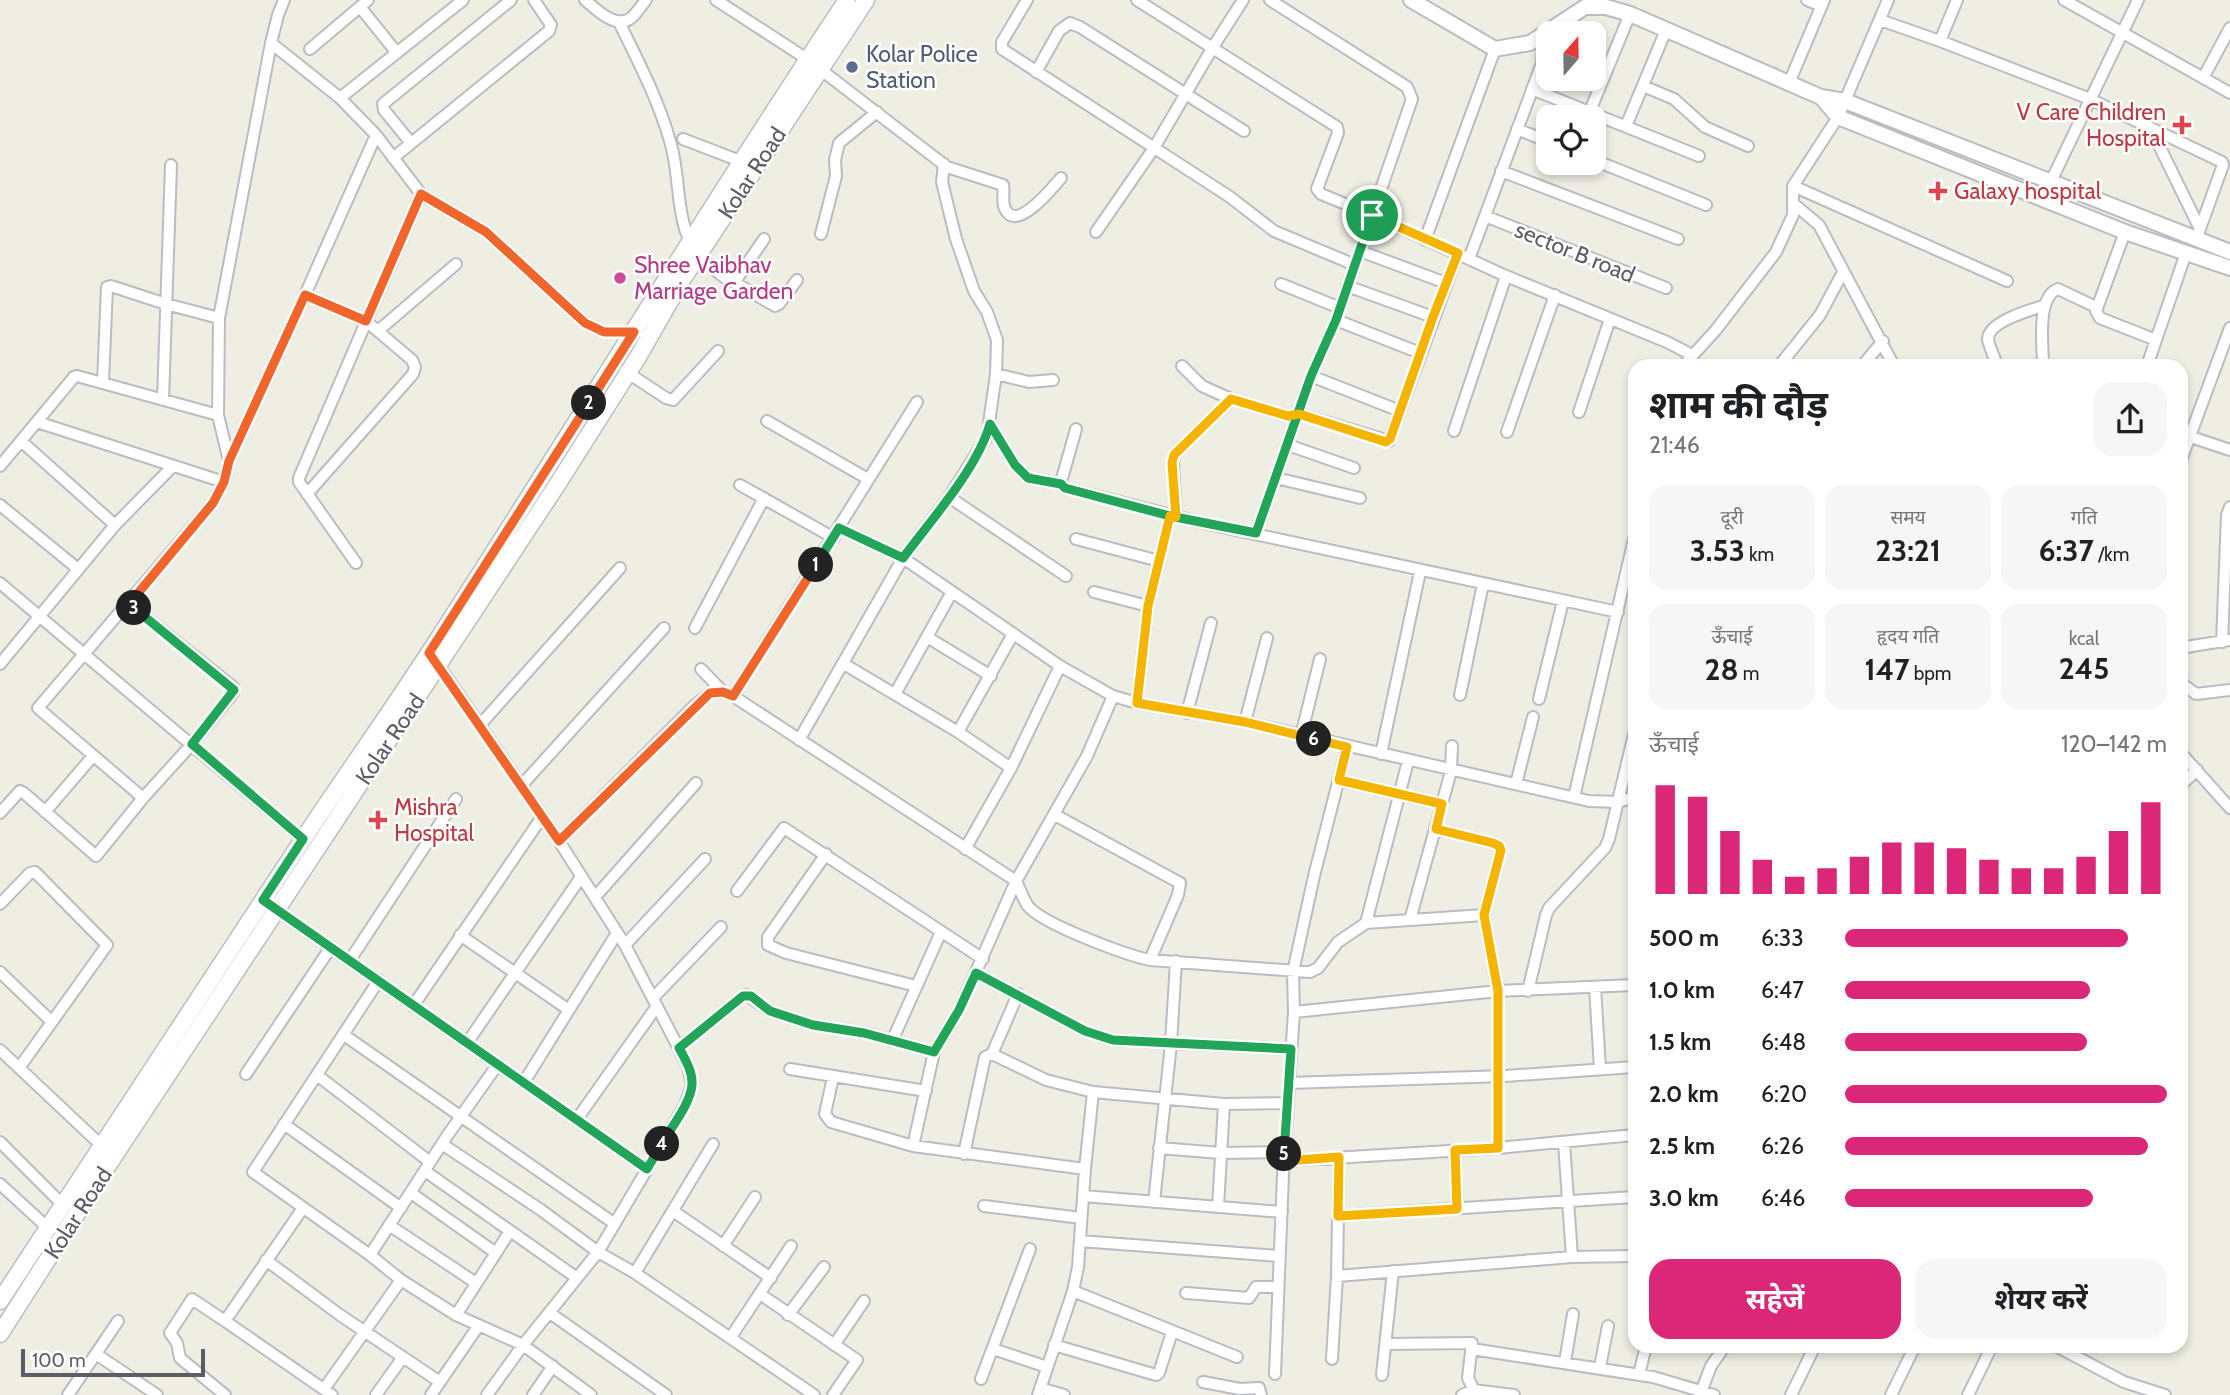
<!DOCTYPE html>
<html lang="hi">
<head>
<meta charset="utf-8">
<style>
	body { margin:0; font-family:Cabin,"Noto Sans Devanagari",sans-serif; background:#f6f6f6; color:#202124; height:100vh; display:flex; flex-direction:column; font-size:26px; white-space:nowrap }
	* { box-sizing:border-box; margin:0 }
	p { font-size:23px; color:#757577 }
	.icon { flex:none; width:38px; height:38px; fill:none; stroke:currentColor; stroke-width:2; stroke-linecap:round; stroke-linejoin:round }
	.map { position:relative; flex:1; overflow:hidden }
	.panel { position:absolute; left:1628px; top:359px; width:560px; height:994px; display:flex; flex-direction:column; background:#fff; border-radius:21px; box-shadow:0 4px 10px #0003 }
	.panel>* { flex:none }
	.needle { width:46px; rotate:20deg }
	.fabs { position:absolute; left:1536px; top:21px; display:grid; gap:14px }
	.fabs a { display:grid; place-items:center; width:70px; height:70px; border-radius:14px; background:#fff; box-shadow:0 4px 10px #0003; font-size:35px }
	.scale { position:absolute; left:21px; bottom:18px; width:184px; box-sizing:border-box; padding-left:7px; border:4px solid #5b5e65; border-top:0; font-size:19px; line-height:24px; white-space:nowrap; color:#5b5e65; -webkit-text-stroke:5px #fff; paint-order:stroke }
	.pin { position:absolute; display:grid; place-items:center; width:60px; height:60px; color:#fff; margin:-30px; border:4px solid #fff; border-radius:50%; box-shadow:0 2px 7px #0007 }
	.km { position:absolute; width:35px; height:35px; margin:-18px; border-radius:50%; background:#222; color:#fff; font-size:19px; line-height:35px; text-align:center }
	.round { display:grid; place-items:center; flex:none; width:74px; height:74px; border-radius:21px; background:#f6f6f6 }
	.headline { display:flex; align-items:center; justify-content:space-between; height:119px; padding:0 21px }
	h1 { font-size:38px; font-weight:700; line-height:52px }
	.stats { display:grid; grid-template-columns:repeat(3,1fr); gap:10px; height:119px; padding:7px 21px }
	.stats div { display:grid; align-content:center; border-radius:18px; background:#f6f6f6; text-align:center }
	.stats b { font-size:30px; font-weight:700 }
	.stats small { font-size:19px; font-weight:400 }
	.stats p { font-size:19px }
	.chart { height:196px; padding:14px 21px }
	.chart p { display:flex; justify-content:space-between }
	.chart svg { width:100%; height:126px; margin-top:7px; stroke:#db2777; stroke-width:6 }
	.primary-button { display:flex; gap:14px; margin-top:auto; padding:14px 21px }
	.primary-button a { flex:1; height:80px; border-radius:21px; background:#db2777; color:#fff; font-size:28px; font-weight:700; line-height:80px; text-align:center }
	.primary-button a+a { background:#f6f6f6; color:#202124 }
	ul { padding:0 21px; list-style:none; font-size:23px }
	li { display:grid; grid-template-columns:112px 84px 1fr; align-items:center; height:52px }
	li i { height:18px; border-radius:9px; background:#db2777 }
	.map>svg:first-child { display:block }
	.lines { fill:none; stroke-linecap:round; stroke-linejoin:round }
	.minor-casing { stroke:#bbbcc3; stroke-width:14 }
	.tertiary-casing { stroke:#bbbcc3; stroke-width:18 }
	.secondary-casing { stroke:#bcbec5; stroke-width:19 }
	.minor { stroke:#fff; stroke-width:10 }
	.tertiary { stroke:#fff; stroke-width:14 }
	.secondary { stroke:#fff; stroke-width:16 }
	.split-1-casing { stroke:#fff; stroke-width:14 }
	.split-2-casing { stroke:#fff; stroke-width:14 }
	.split-3-casing { stroke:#fff; stroke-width:14 }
	.split-4-casing { stroke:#fff; stroke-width:14 }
	.split-5-casing { stroke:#fff; stroke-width:14 }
	.split-6-casing { stroke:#fff; stroke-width:14 }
	.split-7-casing { stroke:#fff; stroke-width:14 }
	.split-1 { stroke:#22a559; stroke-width:9 }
	.split-2 { stroke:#f0652b; stroke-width:9 }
	.split-3 { stroke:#f0652b; stroke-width:9 }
	.split-4 { stroke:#22a559; stroke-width:9 }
	.split-5 { stroke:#22a559; stroke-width:9 }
	.split-6 { stroke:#f5b400; stroke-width:9 }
	.split-7 { stroke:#f5b400; stroke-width:9 }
	.service-dot { fill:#5c6f8a; stroke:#fff; stroke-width:2.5 }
	.health-dot { fill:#e0444e; stroke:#fff; stroke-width:2.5 }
	.hotel-dot { fill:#d1479c; stroke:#fff; stroke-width:2.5 }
	.labels { text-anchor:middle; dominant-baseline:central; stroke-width:5; stroke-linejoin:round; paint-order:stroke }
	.service-label { font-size:23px; fill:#4e5e75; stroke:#fff; text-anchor:start }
	.health-label { font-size:23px; fill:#be3a42; stroke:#fff; text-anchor:start }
	.street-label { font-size:23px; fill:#5b5e65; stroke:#fff }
	.hotel-label { font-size:23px; fill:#b23c85; stroke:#fff; text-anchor:start }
</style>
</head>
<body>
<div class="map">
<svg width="2230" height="1395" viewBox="0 0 2230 1395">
	<rect width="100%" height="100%" fill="#efeee3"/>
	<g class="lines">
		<defs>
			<path id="minor" d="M 585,0 C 596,9 616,30 631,18 C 636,14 641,6 646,0
				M 716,0 L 807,59 L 947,167 L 1003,185 C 1005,195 1000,205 1008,213 C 1021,227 1052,188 1061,178
				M 1027,0 L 1002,42 L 1002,49 L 1230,197 L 1274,231 L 1355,265
				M 1137,0 L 1337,127 L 1338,133 L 1317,189 L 1321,194 L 1372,215 L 1506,276 L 1667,342 L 1692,355
				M 1807,0 L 1821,6
				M 1957,0 L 1940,41 L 2090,99 L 2222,162 L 2223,165 L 2196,240
				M 2064,0 L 2230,93
				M 360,7 L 397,53
				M 1880,20 L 1940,41
				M 619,22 C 638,61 658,99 670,141 C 684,186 670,237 713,268 C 720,274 726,281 736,280 L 764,239
				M 271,43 L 340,98 L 376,135 L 421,194 L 486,232 L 585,323 L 604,332 L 638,332
				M 310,49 L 368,0
				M 1036,72 L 1059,31 L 1070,23 L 1080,27 L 1244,131
				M 2203,78 L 2230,28
				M 1789,83 L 1824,0
				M 1643,86 L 1674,99 L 1705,127 L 1748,146
				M 1532,89 L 1699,156
				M 340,98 L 463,0
				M 1590,111 L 1630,14
				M 1626,126 L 1666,30
				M 2150,127 L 2200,229
				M 1517,129 L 1549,142
				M 683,139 L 740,161
				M 411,143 L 384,110 L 383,104 L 511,0
				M 393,158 L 549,31 L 551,25 L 534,0
				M 1594,160 L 1706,205
				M 1501,171 L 1678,239
				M 1793,186 L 2007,281
				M 2043,198 L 2138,0
				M 1794,204 L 1819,225 L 1894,366
				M 1485,216 L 1666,288
				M 1096,232 L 1154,148 L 1213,47 L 1243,0
				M 2125,232 L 2096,311 L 2100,318 L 2156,340
				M 821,234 L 836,176 L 835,160 L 839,143 L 877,112
				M 1425,240 L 1495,49
				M 1360,251 L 1446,283
				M 1469,259 L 1542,63 L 1544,36
				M 732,281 L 775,306 L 779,304 L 797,280
				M 1281,284 L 1340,308
				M 1347,286 L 1433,317
				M 305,295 L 376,135
				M 1336,320 L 1420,353
				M 379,330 L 456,264
				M 1182,366 L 1202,386 L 1231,399 L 1288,416 L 1299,414 L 1389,441 L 1458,253
				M 1683,366 L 1715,331 L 1776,252 L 1793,215 L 1793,186 L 1838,117 L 1888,0
				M 1779,366 L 1820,315 L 1843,272
				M 1862,366 L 1883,341
				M 1997,366 C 1995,358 1989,347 1988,339 C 1988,322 2030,310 2043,306
				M 2043,366 C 2043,346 2036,297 2058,289 L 2096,307
				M 2147,366 L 2186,253
				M 625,371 L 666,398 L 673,400 L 718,351
				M 996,374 L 1029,382 L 1053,380
				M 1311,376 L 1400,411
				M 103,383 L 107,287 L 111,286 L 166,304 L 219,318
				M 163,400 L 171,165
				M 1579,412 L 1610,319
				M 767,421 L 868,479
				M 37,422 L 224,482
				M 990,424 L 1015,465 L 1028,478 L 1061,484
				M 1076,429 L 1061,482 L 1065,488 L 1203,523 L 1618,612
				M 1454,431 L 1506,276
				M 1507,432 L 1555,295
				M 2191,437 L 2230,450
				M 21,441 L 115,525
				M 1288,445 L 1354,468
				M 229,461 L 305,295 L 366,321 L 412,360 L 415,367 L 413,374 L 307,494
				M 2180,463 L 2230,328
				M 0,466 L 74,377 L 77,376 L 218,415
				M 1276,478 L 1360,498
				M 740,485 L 834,538
				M 949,497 L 1066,576
				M 0,505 L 78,569
				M 1176,517 L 1173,463 L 1174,455 L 1231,399
				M 839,528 L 903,558 L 1060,666 L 1113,696 L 1137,703 L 1245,722 L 1589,801 L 1618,802 L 1634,797
				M 1256,533 L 1311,376 L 1336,320 L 1412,99 L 1407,87 L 1270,0
				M 1076,539 L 1159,561
				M 356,563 L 299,482 L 299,478 L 421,194
				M 0,583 L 303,839
				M 1094,592 L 1148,606
				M 695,628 L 764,498
				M 927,637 L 991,676
				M 2222,642 L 2227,515 L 2230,507
				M 2180,648 L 2230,640
				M 435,660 L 559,841 L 625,945 L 688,1066 L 692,1085 L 685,1105 L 598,1252 L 523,1345 L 487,1395
				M 0,664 L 115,525 L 173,466
				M 844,664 L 958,732 L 1011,768
				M 701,669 L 723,692
				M 2180,682 L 2196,694 L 2230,690
				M 895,694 L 952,592
				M 1460,695 L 1483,584
				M 733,696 L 917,402
				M 1539,699 L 1563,601
				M 1137,703 L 1148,606 L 1170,516
				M 1187,713 L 1211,623
				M 1245,722 L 1267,638
				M 480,725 L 620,568
				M 958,732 L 1013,634
				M 1301,736 L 1320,659
				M 799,740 L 903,558 L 949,497 L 987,437 L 996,374 L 997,340 L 987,312 L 974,291 L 956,239 L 942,182 L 944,164
				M 2180,752 L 2230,808
				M 1381,754 L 1420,572
				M 1339,780 L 1442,804
				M 1516,784 L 1533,717
				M 521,786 L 664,628
				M 2180,786 L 2197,770
				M 1574,797 L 1634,539
				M 143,798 L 38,708 L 213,503 L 224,482 L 229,461 L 218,415 L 219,318 L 271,43 L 278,15 L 284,0
				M 45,812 L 93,756
				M 0,813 L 20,791 L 24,793 L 96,856 L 143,798 L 192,744 L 233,693 L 233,687 L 129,604
				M 1055,815 L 1180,883 L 1178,895 L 1150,960
				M 1436,829 L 1493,843 L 1499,846 L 1501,850 L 1484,915 L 1498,991 L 1498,1148
				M 559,841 L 692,708 L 710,693 L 723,692 L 733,696 L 1016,881 C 1020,889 1023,899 1028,906 C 1042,924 1126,955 1150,960 L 1310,972 L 1318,968 L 1338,942 L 1366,923 L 1408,761
				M 965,849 L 1011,768 L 1060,666
				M 826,854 L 768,937 L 768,945 L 786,953 L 916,986
				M 737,891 L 784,828 L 983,959
				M 595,897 L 696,783
				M 0,904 L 30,873 L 35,872 L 107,945 L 19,1068
				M 274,908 L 647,1169
				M 1410,920 L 1451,771 L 1452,746
				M 1366,923 L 1484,915
				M 460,935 L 569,1010
				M 625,945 L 705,859
				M 350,960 L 456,799
				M 0,972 L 51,1021
				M 976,973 L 1085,1031 L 1113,1040 L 1291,1049
				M 379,980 L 253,1172 L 370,1255 L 401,1280 L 456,1315 L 523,1345 L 591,1395
				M 1595,987 L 1600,1069
				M 1528,991 L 1546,915 L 1549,908 L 1605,848 L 1609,839 L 1634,734
				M 653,998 L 721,927
				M 413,1006 L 542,817
				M 1294,1012 L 1498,991 L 1634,985
				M 344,1035 L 615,1224
				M 892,1041 L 941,932
				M 467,1043 L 581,877
				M 679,1048 L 743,996 L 747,995 L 770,1011 L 813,1025 L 865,1033 L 934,1052
				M 0,1050 L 102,1146
				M 992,1054 L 1046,1080 L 1093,1092 L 1224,1104 L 1288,1103
				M 790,1069 L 926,1091
				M 246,1074 L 331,947
				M 317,1075 L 430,1162
				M 833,1077 L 825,1114 L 831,1122 L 913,1146 L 1085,1169
				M 524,1082 L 617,933
				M 1289,1083 L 1505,1076 L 1634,1067
				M 577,1119 L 657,1006
				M 284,1124 L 401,1208
				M 0,1142 L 64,1206
				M 1564,1143 L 1572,1257
				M 442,1144 L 541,1210 L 598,1252 L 635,1273 L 814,1395
				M 913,1146 L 934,1052 L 959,1010 L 1016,881 L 1087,756 L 1113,696
				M 1159,1148 L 1221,1153 L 1285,1152
				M 1455,1150 L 1457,1209
				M 964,1154 L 985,1057 L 992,1054 L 1018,994
				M 1284,1161 L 1498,1148 L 1634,1135
				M 425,1171 L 577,1278
				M 0,1184 L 48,1228
				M 411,1193 L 496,1253 L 456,1315
				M 1083,1196 L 1282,1212
				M 1154,1202 L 1171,1044 L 1176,961
				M 984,1206 L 1081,1218
				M 1218,1207 L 1224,1104
				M 303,1208 L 225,1321 L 332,1395
				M 673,1211 L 771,1278
				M 1338,1216 L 1634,1197
				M 389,1225 L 476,1283
				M 1080,1241 L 1279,1256
				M 723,1246 L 755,1197
				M 496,1253 L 510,1231
				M 370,1255 L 447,1136 L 498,1064
				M 266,1260 L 340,1315 L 440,1382
				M 635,1273 L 713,1144
				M 1337,1276 L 1572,1257 L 1634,1256
				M 1073,1291 L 1237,1357
				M 1186,1293 L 1249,1298 L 1256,1287 L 1278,1287
				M 760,1294 L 857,1360 L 833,1395
				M 550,1313 L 666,1395
				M 788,1315 L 824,1267
				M 731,1337 L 791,1246
				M 1386,1344 L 1472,1343 L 1468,1378 L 1476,1395
				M 834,1345 L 864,1301
				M 1054,1345 L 1156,1375 L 1159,1373 L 1172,1332
				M 2056,1346 L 2124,1382 L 2165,1395
				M 993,1349 L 1047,1367
				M 1472,1349 L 1653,1377 L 1714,1395
				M 96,1354 L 157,1395
				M 1332,1359 L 1337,1276 L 1339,1157
				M 1565,1362 L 1573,1314
				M 1600,1367 L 1608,1326
				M 1275,1374 L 1283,1175 L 1294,1012 L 1293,972 L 1314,876 L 1347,747
				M 1382,1375 L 1393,1271
				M 1639,1375 L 1646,1346
				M 981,1379 L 1030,1249
				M 1203,1382 L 1240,1389 L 1259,1388 L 1261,1395
				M 1040,1388 L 1064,1395
				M 324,1389 L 401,1280
				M 68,1395 L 118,1321
				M 225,1395 L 180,1358 L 177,1343 L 170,1333 L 192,1299 L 225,1321
				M 376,1395 L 403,1357
				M 431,1395 L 479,1325
				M 533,1395 L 553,1366
				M 1038,1395 L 1073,1291 L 1078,1267 L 1085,1169 L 1093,1092
				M 1462,1395 L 1473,1390 L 1514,1395
				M 1700,1395 L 1711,1366 L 1725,1346
				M 1791,1395 L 1815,1346
				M 1891,1395 L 1915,1346
				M 1968,1395 L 1992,1346"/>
			<path id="tertiary" d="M 1411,0 L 1495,49 L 1530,43 L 1585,7 L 1606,7 L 1630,14 L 1821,97 L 1845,101 L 2230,252
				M 1821,97 L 1838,117 L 2125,232 L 2230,268"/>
			<path id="secondary" d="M 0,1301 C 101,1149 199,996 300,844 C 343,779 388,716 431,650 C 571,434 704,214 847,0
				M 0,1334 L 99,1179 L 557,485 L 638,357 L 682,280 L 866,0"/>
		</defs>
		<use href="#minor" class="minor-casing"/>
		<use href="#tertiary" class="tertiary-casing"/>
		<use href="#secondary" class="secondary-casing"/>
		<use href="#minor" class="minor"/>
		<use href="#tertiary" class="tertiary"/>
		<use href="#secondary" class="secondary"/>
	</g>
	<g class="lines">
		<defs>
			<path id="split-1" d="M 816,565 L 839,528 L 903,558 C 931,520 977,469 990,424 L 1015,465 L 1028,478 L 1061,484 L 1065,488 L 1170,516 L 1256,533 L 1311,376 L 1336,320 L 1372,215"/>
			<path id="split-2" d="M 589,403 L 429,653 L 559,841 L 710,693 L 723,692 L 733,696 L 816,565"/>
			<path id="split-3" d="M 134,608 L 129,604 L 213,503 L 224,482 L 229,461 L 305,295 L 366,321 L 421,194 L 486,232 L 585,323 L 604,332 L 634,332 L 589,403"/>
			<path id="split-4" d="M 134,608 L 234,690 L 192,744 L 303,839 L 263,900 L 647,1169 L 662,1144"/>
			<path id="split-5" d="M 662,1144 C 671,1127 690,1105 692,1085 C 693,1072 685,1059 679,1048 L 743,996 L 751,996 L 770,1011 L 813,1025 L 864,1033 L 934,1052 L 959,1010 L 976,973 L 1085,1031 L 1113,1040 L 1291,1049 L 1284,1154"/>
			<path id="split-6" d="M 1284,1154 L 1284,1161 L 1339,1157 L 1338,1216 L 1457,1209 L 1455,1150 L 1498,1148 L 1498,991 L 1484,915 L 1501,850 L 1499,846 L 1493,843 L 1436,829 L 1442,804 L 1339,780 L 1347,747 L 1314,739"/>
			<path id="split-7" d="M 1314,739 L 1245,722 L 1137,703 L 1148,606 L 1170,516 L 1176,517 L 1172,463 L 1174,455 L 1231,399 L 1288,416 L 1299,414 L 1386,442 L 1390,439 L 1433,317 L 1458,253 L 1372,215"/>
		</defs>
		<use href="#split-1" class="split-1-casing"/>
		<use href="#split-2" class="split-2-casing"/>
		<use href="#split-3" class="split-3-casing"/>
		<use href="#split-4" class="split-4-casing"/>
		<use href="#split-5" class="split-5-casing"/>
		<use href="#split-6" class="split-6-casing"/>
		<use href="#split-7" class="split-7-casing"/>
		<use href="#split-1" class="split-1"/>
		<use href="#split-2" class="split-2"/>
		<use href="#split-3" class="split-3"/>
		<use href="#split-4" class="split-4"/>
		<use href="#split-5" class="split-5"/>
		<use href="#split-6" class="split-6"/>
		<use href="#split-7" class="split-7"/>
	</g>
	<circle class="service-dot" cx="852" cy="67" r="7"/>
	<g class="health-dot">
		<path d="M2178.5 114.5h7v7h7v7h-7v7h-7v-7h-7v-7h7z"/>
		<path d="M1934.5 180.5h7v7h7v7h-7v7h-7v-7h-7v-7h7z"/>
		<path d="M374.5 809.5h7v7h7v7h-7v7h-7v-7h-7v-7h7z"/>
	</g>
	<circle class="hotel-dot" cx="620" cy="278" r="7"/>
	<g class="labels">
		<g class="service-label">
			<text x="866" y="54">Kolar Police<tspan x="866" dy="26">Station</tspan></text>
		</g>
		<g class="health-label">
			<text x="2166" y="112" text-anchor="end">V Care Children<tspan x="2166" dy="26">Hospital</tspan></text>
			<text x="1954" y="191">Galaxy hospital</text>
			<text x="394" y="807">Mishra<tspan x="394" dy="26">Hospital</tspan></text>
		</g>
		<g class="street-label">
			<text transform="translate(752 173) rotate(-57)">Kolar Road</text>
			<text transform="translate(1575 252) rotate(22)">sector B road</text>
			<text transform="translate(390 739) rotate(-56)">Kolar Road</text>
			<text transform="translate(78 1213) rotate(-57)">Kolar Road</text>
		</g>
		<g class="hotel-label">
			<text x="634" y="265">Shree Vaibhav<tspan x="634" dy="26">Marriage Garden</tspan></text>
		</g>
	</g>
</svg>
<div class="fabs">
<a><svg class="needle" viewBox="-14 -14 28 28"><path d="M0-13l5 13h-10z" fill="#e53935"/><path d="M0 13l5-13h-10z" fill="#757577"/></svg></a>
<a><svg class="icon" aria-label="locate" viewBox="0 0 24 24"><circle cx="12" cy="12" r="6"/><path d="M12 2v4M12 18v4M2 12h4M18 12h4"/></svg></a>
</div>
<div class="scale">100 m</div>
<div class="pin" style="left:1372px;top:215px;background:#1e9e55"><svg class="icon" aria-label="arrive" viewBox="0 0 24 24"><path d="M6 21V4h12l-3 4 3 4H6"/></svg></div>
<b class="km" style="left:816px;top:565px">1</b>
<b class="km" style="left:589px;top:403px">2</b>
<b class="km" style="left:134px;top:608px">3</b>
<b class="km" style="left:662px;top:1144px">4</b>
<b class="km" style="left:1284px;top:1154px">5</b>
<b class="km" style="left:1314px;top:739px">6</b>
<section class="panel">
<div class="headline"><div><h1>शाम की दौड़</h1><p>21:46</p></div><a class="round"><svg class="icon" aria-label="share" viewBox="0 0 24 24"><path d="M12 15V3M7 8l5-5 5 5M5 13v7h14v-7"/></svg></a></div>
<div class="stats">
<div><p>दूरी</p><b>3.53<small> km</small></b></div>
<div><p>समय</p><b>23:21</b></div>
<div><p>गति</p><b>6:37<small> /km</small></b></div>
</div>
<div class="stats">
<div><p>ऊँचाई</p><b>28<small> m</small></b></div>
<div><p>हृदय गति</p><b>147<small> bpm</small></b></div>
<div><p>kcal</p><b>245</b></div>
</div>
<div class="chart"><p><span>ऊँचाई</span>120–142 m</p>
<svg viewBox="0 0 160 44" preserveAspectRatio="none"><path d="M5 44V6M15 44V10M25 44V22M35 44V32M45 44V38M55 44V35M65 44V31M75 44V26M85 44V26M95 44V28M105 44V32M115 44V35M125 44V35M135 44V31M145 44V22M155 44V12"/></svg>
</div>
<ul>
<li><b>500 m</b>6:33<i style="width:88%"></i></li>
<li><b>1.0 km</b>6:47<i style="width:76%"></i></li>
<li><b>1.5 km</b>6:48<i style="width:75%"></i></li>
<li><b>2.0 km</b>6:20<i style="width:100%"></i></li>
<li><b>2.5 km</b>6:26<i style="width:94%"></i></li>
<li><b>3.0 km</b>6:46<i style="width:77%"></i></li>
</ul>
<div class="primary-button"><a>सहेजें</a><a>शेयर करें</a></div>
</section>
</div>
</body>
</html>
